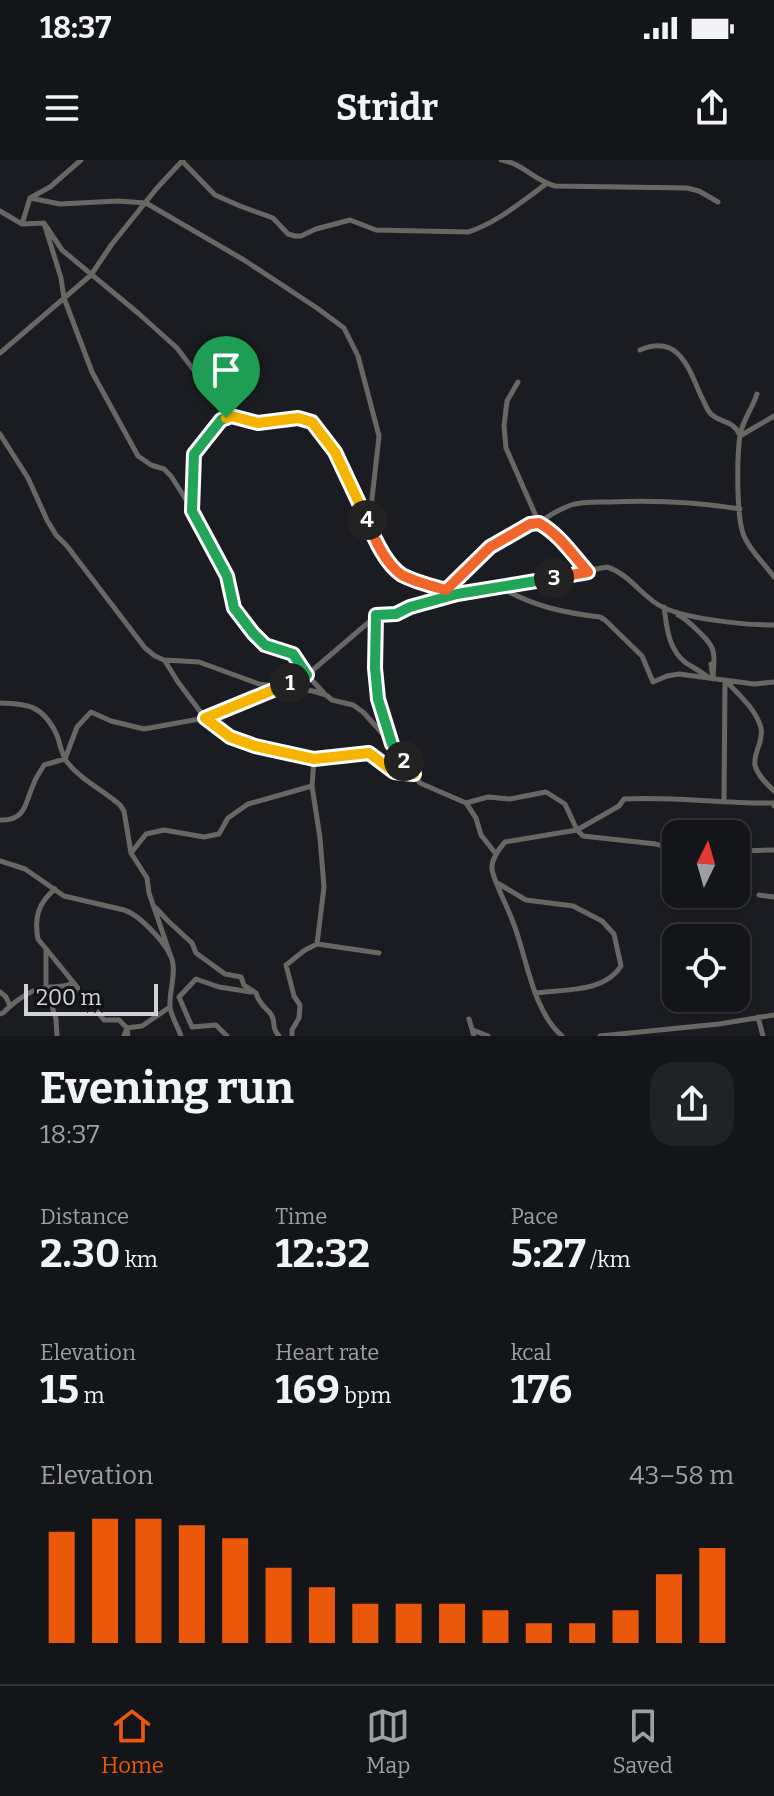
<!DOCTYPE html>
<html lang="en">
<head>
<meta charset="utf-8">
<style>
	body { margin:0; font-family:Bitter,serif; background:#212226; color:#f1f3f6; height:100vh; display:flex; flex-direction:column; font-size:30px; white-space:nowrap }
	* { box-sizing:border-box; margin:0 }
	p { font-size:26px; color:#9d9fa2 }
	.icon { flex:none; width:44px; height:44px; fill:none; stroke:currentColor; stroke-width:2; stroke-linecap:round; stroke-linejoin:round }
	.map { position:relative; height:876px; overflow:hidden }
	.details { display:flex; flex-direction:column; background:#141519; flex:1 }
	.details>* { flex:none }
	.needle { width:52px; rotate:5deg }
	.buttons { position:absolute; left:662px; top:660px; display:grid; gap:16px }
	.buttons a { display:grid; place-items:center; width:88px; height:88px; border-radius:16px; background:#141519; box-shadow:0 2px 6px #0004,0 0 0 2px #333438; font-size:40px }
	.scale { position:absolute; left:24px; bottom:20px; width:134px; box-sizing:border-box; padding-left:8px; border:4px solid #d2d3d6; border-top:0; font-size:22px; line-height:28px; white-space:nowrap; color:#d2d3d6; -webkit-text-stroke:6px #121317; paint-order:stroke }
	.pin { position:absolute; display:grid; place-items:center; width:68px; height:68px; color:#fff; margin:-82px -34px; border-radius:50% 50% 50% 0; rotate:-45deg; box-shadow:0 0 8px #0007 }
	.pin .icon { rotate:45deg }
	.km { position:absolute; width:40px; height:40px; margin:-20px; border-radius:50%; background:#222; color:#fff; font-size:22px; line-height:40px; text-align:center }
	.round { display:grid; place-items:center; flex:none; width:84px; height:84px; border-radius:24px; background:#212226 }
	.headline { display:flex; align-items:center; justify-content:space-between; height:136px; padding:0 40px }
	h1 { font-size:44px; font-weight:700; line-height:60px }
	.figures { display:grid; grid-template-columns:repeat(3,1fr); gap:12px; height:136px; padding:8px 40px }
	.figures div { display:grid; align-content:center }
	.figures b { font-size:40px; font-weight:700 }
	.figures small { font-size:22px; font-weight:400 }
	.figures p { font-size:22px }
	.chart { height:224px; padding:16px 40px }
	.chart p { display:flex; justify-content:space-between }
	.chart svg { width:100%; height:144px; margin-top:8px; stroke:#ea580c; stroke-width:6 }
	.status { display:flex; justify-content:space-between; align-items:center; height:56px; padding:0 40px; background:#141519; direction:ltr }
	.status svg { height:22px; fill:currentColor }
	header { display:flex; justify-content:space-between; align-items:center; height:104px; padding:0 40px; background:#141519; font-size:36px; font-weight:700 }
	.tabs { display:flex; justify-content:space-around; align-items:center; height:112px; border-top:2px solid #333438; background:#141519; font-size:22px; color:#9d9fa2 }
	.tabs a { display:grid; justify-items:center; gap:4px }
	.tabs .current { color:#ea580c }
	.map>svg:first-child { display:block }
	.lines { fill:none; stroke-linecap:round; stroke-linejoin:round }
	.minor { stroke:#686764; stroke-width:5 }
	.split-1-casing { stroke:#fff; stroke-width:16 }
	.split-2-casing { stroke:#fff; stroke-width:16 }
	.split-3-casing { stroke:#fff; stroke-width:16 }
	.split-4-casing { stroke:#fff; stroke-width:16 }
	.split-5-casing { stroke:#fff; stroke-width:16 }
	.split-1 { stroke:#22a559; stroke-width:10 }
	.split-2 { stroke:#f5b400; stroke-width:10 }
	.split-3 { stroke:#22a559; stroke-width:10 }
	.split-4 { stroke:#f0652b; stroke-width:10 }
	.split-5 { stroke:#f5b400; stroke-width:10 }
</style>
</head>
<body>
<div class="status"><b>18:37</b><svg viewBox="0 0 49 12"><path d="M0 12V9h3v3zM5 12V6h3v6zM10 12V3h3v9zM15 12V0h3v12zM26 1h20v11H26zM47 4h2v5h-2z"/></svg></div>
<header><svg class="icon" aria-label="menu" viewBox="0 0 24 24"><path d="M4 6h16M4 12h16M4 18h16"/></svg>Stridr<svg class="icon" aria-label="share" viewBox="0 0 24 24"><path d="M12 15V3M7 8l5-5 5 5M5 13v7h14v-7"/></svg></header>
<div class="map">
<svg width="774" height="876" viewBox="0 0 774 876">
	<rect width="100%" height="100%" fill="#1a1c21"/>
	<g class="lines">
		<path class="minor" d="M 501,0 C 522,3 535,21 555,26 L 687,28 L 699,31 L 718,42
			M 182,1 L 215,35 L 240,46 L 273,58 L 288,74 L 295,76 L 301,76 L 316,69 L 350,60 L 376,70 L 468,72 C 495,64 524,40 546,24
			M 30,38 L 60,44 L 118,41 L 146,43 L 244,100 L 317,148 L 344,168 L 358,196 L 379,276 L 369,366
			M 0,51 L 22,64 L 30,38 L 50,27 L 81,0
			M 44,63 L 61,118 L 64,138 L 92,212 L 138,296 L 151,305 L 164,309 L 171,316 L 185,338 L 227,416 L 234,448 L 253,473 L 265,485 L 293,494 L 307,515 L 324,533
			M 22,64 L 44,63 L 62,90 L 138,153 L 177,188 L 202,221 L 226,258
			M 640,190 C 678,174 688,206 701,236 C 704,241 706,248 710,253 C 720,264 731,258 740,275
			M 0,193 L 91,115 L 112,84 L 157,28 L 183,0
			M 518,222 L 507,241 L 504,266 L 506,288 L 539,363 C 548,356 560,349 571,345 C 583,341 597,342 609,342 C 652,340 697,342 740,349
			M 757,234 C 752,249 743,260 740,275 C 737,296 736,358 744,376 C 750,391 765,404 774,417
			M 0,274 L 28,318 L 47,360 L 56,375 L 67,386 L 145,488 L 155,496 L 164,500 L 199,502 L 259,524 L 313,531 L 326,535 L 332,540 L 353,545 L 363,552 L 392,584 L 420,623 L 466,643 L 476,658 L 481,675 L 496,694
			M 740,276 L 774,256
			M 192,350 L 194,294 L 221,260 L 231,256 L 258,263 L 298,258 L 312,262 L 335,292 L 365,353 L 372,375 L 390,404 L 400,414 L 413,420 L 457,434
			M 502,428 C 532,446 565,453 600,457 L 605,460 L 642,496 L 653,522 L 667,516 L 679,514 L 754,524 L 774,522
			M 446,430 L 490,387 L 530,364 L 539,363 L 553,372 L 562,380 L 571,393 L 587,411
			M 664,447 C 667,468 668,489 686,503 C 694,508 702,512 709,518
			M 678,455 C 685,458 688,462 694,467 C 716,488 715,488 713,519 L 711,504
			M 165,501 L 178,522 L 205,558 L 230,577 L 255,586 L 314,599 L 333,598 L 353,594 L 369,593 L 394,612 L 413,614
			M 726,521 C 738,534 756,549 761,568 C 764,581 753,593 755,605 C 757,615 767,624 774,631
			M 0,543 C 28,544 42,545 56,573 C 60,582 61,594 67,602 C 81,620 103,630 120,645 L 124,651 L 131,693 L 147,718 L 149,733 L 170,794
			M 391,579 C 377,534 371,503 376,455 L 396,454 L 410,447 L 457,434 L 607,407 C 627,413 640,433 657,444 C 680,459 746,465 774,465
			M 65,599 L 77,567 L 91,552 L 111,561 L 144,569 L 205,558 L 307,515 L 376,456
			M 312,626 L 320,678 L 324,727 L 317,784
			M 724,640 L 725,522
			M 466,643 L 488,637 L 510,639 L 546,632 L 565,644 L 577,670 L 583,676 L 656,684 L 676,691
			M 0,660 C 27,661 25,642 34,623 C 36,617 41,611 44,605 L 65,599
			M 736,691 L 774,690
			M 131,693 L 146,674 L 164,670 L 204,677 L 219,674 L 228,658 L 248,644 L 312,626 L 314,599
			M 0,701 L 25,709 L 64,736 L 124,750 C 140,755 171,787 173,804 C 175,818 169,833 170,847 C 171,856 178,867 181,876
			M 499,724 L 526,740 L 573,746 L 602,761 L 614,774 L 621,806 C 604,833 564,829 535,833
			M 55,729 C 38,743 34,758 38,779 L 104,860 L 119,860 L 127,868 L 128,876
			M 759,735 L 774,737
			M 156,748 L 168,761 L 192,783 L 196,793 L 225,814 L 241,817 L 244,825 L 256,833 C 260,847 268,848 272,856 C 276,865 271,867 279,876
			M 46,791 L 46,827 L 56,859 L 57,876
			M 0,832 L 6,837 L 10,846
			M 0,854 L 3,853 C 15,841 30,829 48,827 C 60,826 61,828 74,823
			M 758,857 L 763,876
			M 469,859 L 474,876
			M 473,870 L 488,876
			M 124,876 L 127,868 L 142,866 L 170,847
			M 227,876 L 216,865 L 192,867 L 179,837 L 196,819 L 219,827 L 251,832
			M 292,876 L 292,870 L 299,858 L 300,845 L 294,836 L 286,805 L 305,790 L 317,784 L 379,793
			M 562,876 C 532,850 527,797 513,762 C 509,750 493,720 492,709 C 491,699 499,689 505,682 L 577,670 L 619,646 L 624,639 C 674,636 724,644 773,643 L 774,646
			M 600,876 L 719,864 L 774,855"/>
	</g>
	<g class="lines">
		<defs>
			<path id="split-1" d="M 226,258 L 221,260 L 194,294 L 192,351 L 227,416 L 234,448 L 253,473 L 265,485 L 293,494 L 307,515 L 290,523"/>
			<path id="split-2" d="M 290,523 L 205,558 L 230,577 L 255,586 L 314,599 L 369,593 L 394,612 L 414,614 L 404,601"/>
			<path id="split-3" d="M 404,601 L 392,584 L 378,539 L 375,508 L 376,455 L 396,454 L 410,447 L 457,434 L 554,418"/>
			<path id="split-4" d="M 367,360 C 374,378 385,404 402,415 C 415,422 432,426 446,430 L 490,387 L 530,364 L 539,363 C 560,375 572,394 588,412 L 554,418"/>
			<path id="split-5" d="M 226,258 L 231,256 L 258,263 L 298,258 L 312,262 L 335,292 L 367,360"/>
		</defs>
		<use href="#split-1" class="split-1-casing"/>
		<use href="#split-2" class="split-2-casing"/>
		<use href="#split-3" class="split-3-casing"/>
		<use href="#split-4" class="split-4-casing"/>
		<use href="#split-5" class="split-5-casing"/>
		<use href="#split-1" class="split-1"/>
		<use href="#split-2" class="split-2"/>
		<use href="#split-3" class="split-3"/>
		<use href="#split-4" class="split-4"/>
		<use href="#split-5" class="split-5"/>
	</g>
</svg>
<div class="buttons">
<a><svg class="needle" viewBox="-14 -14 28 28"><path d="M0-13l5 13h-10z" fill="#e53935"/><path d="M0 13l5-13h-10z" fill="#9d9fa2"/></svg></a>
<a><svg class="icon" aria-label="locate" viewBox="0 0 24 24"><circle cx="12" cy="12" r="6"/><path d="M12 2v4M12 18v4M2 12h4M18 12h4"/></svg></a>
</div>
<div class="scale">200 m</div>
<div class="pin" style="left:226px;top:258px;background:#1e9e55"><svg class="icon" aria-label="arrive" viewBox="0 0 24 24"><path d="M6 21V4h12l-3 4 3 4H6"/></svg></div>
<b class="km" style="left:290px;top:523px">1</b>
<b class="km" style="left:404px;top:601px">2</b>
<b class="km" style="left:554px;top:418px">3</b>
<b class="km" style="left:367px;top:360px">4</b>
</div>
<section class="details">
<div class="headline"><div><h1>Evening run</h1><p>18:37</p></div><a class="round"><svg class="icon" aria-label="share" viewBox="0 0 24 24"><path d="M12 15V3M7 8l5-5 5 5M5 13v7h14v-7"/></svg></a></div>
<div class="figures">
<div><p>Distance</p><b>2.30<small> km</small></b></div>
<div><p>Time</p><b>12:32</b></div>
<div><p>Pace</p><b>5:27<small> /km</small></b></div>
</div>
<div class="figures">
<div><p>Elevation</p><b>15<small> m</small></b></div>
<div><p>Heart rate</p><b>169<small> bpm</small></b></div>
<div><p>kcal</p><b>176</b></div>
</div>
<div class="chart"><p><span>Elevation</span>43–58 m</p>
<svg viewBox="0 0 160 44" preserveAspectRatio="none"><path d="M5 44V10M15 44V6M25 44V6M35 44V8M45 44V12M55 44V21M65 44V27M75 44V32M85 44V32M95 44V32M105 44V34M115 44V38M125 44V38M135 44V34M145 44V23M155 44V15"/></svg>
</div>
</section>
<nav class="tabs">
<a class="current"><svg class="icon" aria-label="home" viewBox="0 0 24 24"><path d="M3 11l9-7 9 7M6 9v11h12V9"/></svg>Home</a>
<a><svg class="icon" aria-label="map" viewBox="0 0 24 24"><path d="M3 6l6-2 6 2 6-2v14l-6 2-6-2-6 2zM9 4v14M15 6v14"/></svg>Map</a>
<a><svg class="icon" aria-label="saved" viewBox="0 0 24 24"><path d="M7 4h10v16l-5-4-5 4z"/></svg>Saved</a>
</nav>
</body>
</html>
